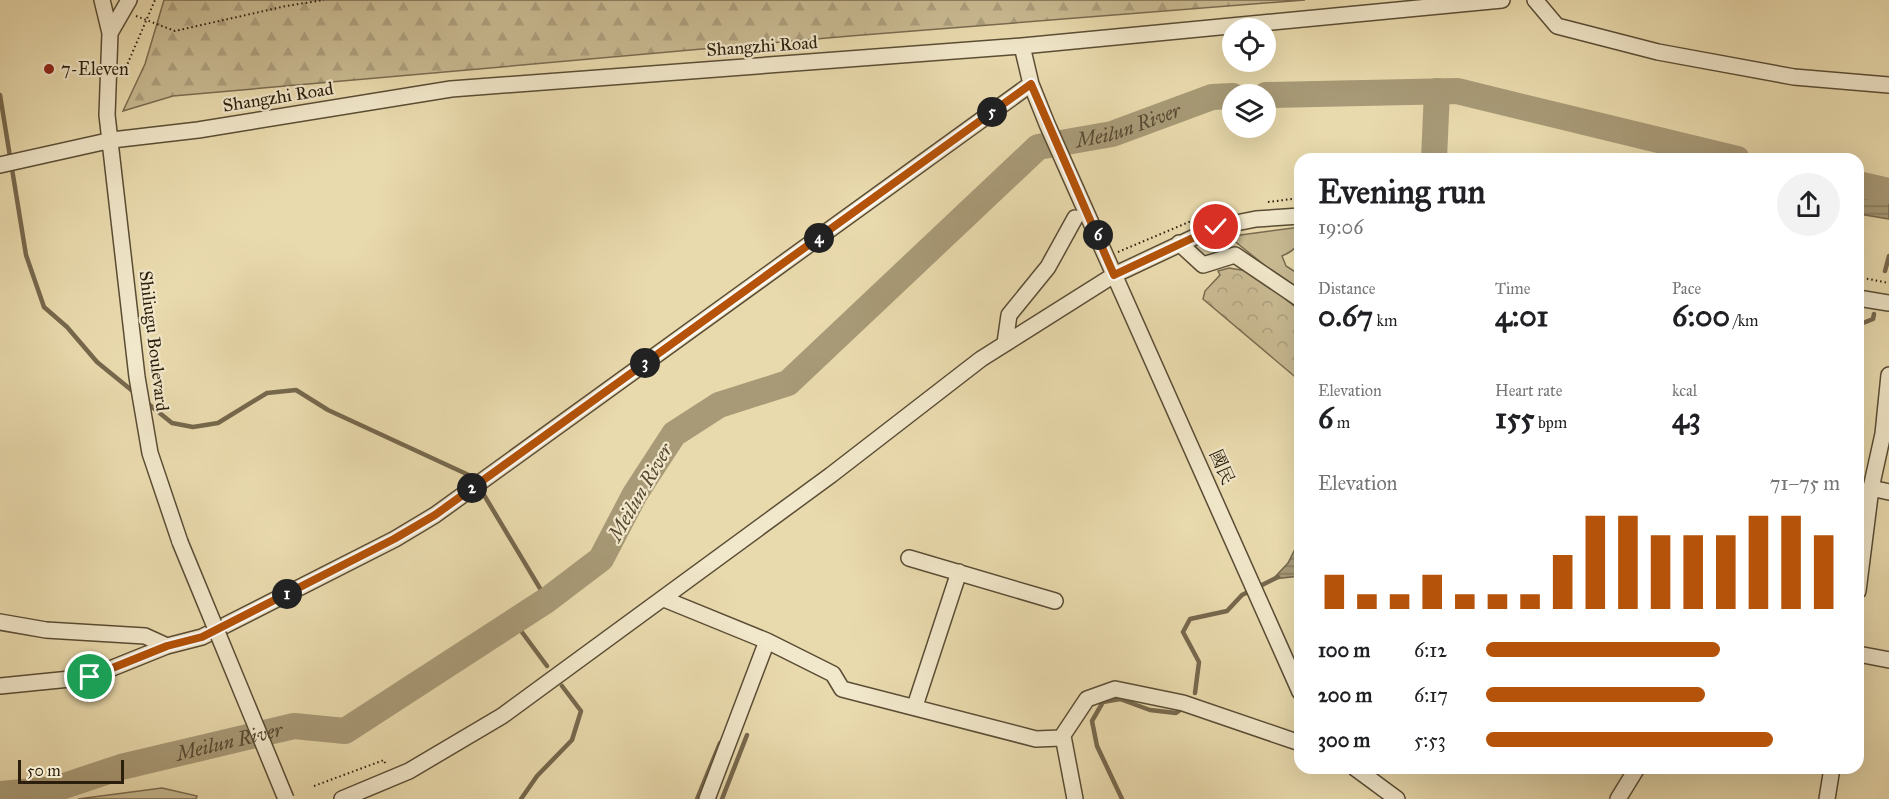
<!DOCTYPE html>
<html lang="en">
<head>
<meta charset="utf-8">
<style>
	body { margin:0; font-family:"IM FELL Great Primer","Noto Serif TC",serif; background:#f2f2f2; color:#202124; height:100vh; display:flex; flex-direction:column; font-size:22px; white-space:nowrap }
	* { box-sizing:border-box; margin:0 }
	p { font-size:20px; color:#757577 }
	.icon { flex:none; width:33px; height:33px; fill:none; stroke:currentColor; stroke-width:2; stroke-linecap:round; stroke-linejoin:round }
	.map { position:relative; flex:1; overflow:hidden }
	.details { position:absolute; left:1294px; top:153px; width:570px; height:621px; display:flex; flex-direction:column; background:#fff; border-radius:18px; box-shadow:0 6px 24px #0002 }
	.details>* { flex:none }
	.buttons { position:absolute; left:1222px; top:18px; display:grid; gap:12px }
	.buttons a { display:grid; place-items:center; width:54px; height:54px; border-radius:50%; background:#fff; box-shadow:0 6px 24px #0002; font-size:30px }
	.scale { position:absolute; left:18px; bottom:15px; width:106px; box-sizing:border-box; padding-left:6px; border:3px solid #2b1e0d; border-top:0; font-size:16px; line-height:21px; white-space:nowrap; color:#2b1e0d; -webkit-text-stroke:4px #f1e7ca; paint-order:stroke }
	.pin { position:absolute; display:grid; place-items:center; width:51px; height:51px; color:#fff; margin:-26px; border:3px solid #fff; border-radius:50%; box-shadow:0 2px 6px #0007 }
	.km { position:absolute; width:30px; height:30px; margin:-15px; border-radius:50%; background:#222; color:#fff; font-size:16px; line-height:30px; text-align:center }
	.round { display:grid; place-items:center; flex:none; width:63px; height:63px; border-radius:32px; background:#f2f2f2 }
	.head { display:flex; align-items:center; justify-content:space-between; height:102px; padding:0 24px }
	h1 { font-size:33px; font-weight:700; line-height:45px }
	.metrics { display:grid; grid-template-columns:repeat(3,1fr); gap:9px; height:102px; padding:6px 24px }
	.metrics div { display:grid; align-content:center }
	.metrics b { font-size:30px; font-weight:700 }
	.metrics small { font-size:16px; font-weight:400 }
	.metrics p { font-size:16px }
	.chart { height:168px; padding:12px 24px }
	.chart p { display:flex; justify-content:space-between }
	.chart svg { width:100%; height:108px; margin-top:6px; stroke:#b45309; stroke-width:6 }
	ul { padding:0 24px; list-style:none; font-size:20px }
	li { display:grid; grid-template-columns:96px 72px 1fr; align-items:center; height:45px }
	li i { height:15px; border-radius:8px; background:#b45309 }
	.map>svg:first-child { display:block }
	.green { fill:#c9ba92; stroke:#7a6c50; stroke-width:1.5 }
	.forest { fill:url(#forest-firs); stroke:#7a6c50; stroke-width:1.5 }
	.park { fill:url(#park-crowns); stroke:#7a6c50; stroke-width:1.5 }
	.water { fill:url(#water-rules); stroke:#76684d; stroke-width:1.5 }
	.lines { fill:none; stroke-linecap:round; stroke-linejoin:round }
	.stream { stroke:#76684d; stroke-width:4.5 }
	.river { stroke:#a89a77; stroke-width:26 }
	.minor-casing { stroke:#5a4d35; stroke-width:18 }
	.path { stroke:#2b1e0d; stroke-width:2; stroke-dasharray:1.5 3; stroke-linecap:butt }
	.minor { stroke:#f1e7ca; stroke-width:15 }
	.minor-bridge-casing { stroke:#5a4d35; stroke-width:18; stroke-linecap:butt }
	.minor-bridge { stroke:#f1e7ca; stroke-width:15 }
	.route-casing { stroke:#fff; stroke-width:12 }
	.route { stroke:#b45309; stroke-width:8 }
	.poi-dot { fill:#8f2418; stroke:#f1e7ca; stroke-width:2 }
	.labels { text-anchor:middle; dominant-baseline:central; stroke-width:4.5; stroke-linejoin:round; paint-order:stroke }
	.street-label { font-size:18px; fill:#2b1e0d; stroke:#f1e7ca }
	.poi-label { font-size:18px; fill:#2b1e0d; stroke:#f1e7ca; text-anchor:start }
	.water-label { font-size:20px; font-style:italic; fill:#574932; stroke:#f1e7ca }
</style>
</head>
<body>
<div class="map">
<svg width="1889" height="799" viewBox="0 0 1889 799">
	<defs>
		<pattern id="forest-firs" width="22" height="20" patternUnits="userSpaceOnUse" patternTransform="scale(1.5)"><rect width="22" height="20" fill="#c9ba92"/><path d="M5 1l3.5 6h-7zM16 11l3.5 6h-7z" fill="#ad9f7d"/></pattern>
		<pattern id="park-crowns" width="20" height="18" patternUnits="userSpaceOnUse" patternTransform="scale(1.5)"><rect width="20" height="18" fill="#c9ba92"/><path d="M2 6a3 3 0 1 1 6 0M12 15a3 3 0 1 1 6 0" fill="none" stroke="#ad9f7d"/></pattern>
		<pattern id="water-rules" width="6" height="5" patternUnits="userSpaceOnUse" patternTransform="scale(1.5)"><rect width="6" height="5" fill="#a89a77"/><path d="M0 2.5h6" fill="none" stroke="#897d60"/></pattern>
	</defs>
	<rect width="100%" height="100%" fill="#e9daad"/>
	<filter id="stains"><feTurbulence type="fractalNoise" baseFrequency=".00333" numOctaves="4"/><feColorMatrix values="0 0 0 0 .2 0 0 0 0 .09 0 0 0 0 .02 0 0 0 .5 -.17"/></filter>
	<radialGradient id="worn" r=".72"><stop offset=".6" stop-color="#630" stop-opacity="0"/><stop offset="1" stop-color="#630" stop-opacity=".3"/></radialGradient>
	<path class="green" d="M 1300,227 C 1300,244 1298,249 1282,256 L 1286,266 L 1300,275 L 1300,294 L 1232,239 L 1208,245 L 1233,236 Z
		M 162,788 L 197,796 L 196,799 L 78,799 Z"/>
	<path class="forest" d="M 164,0 L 1305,0 L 850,36 L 173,96 L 123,111 L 145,64 Z"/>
	<path class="park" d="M 1229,268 L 1253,272 L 1300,311 L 1300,381 L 1203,299 L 1205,291 L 1220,275 L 1218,271 Z"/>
	<path class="water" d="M 1858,194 L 1889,197 L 1889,219 L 1859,214 Z
		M 1300,539 L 1300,576 L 1273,579 L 1288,563 Z"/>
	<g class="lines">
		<path class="stream" d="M 0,95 L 26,255 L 44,307 L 67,327 L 97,362 L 135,393
			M 1885,271 L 1889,256
			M 1858,325 L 1873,319 L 1874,314
			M 146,402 L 172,423 L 193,427 L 218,423 L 267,393 L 296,390 L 328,410 L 473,477
			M 484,495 L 547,600
			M 513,620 L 547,666
			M 1195,693 L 1199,662 L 1183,632 L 1190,619 L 1227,611 L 1242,595 L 1278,577
			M 521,799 L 537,776 L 572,740 L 581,711 L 562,686
			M 697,799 L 720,743
			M 722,799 L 747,735
			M 1122,799 L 1097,746 L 1092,721 L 1103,702 L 1120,699 L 1150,710 L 1176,713 L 1183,708"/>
		<g class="river">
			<path d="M 1266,95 L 1457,91 L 1737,159"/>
			<path d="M 1434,159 L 1437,91"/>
			<path d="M 1858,184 L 1889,191"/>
			<path id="s1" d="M 0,794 L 55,789 L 121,767 L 294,726 L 345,731 L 547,600 L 601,559 L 635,494 L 674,434 L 719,405 L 788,383 L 1038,147 L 1112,134 L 1212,97 L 1233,96"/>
		</g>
		<defs>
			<path id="minor" d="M 102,0 L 110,33
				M 129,0 L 110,33 L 107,115 L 137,377 L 150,453 L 180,542
				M 1535,0 L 1557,26 L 1658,52 L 1794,77 L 1889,85
				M 1022,46 L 1031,84 L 1047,124 L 1300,692
				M 0,165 L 112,140 L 198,130 L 451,89 L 1022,46 L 1502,0
				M 1179,243 L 1203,265 L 1235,255 L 1300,299
				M 1858,298 L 1889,303
				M 1005,343 L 1009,315 L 1048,267 L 1075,218
				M 1858,496 L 1871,488 L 1889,492
				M 909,558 L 1055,601
				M 1858,591 L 1871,488 L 1883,434 L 1889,375
				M 664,599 L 767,641 L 707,799
				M 0,622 L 46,630 L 145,636 L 167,646
				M 767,641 L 833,674 L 842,689 L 1036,739 L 1061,738 L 1087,699 L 1115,689 L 1183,703 L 1300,743
				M 1858,654 L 1889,660
				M 0,686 L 90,677 L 167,646 L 202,637 L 395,539 L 435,515 L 1031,84
				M 915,706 L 959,572
				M 1063,736 L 1075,799
				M 1355,768 L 1397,799
				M 342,799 L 409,771 L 502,716 L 831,475 L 981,359 L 1114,275 L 1216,227 L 1256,219 L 1300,216
				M 1618,799 L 1637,768
				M 1827,799 L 1832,768"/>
		</defs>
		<use href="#minor" class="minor-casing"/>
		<path class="path" d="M 136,16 L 175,31 L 286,6 L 324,0
			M 124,72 L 155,0
			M 1268,202 L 1300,198
			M 1118,252 L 1201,217
			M 1858,277 L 1889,283
			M 314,786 L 384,760 L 386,766"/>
		<use href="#minor" class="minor"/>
		<defs>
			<path id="minor-bridge" d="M 180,542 L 286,799"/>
		</defs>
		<use href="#minor-bridge" class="minor-bridge-casing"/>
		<use href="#minor-bridge" class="minor-bridge"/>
	</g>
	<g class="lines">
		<defs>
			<path id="route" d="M 90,677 L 167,646 L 202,637 L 394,539 L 435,515 L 1031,84 L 1114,275 L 1216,227"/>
		</defs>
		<use href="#route" class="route-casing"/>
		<use href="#route" class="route"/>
	</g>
	<circle class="poi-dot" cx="49" cy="69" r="6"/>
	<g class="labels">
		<g class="street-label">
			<text transform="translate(762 46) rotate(-4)">Shangzhi Road</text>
			<text transform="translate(278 97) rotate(-9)">Shangzhi Road</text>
			<text transform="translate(154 341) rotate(83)">Shiliugu Boulevard</text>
			<text transform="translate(1222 467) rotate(66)">國民</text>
		</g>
		<g class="poi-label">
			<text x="61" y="69">7-Eleven</text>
		</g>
		<g class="water-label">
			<text stroke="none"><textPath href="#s1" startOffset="1370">Meilun River</textPath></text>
			<text transform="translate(640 492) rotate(-60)">Meilun River</text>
			<text stroke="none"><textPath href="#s1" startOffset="236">Meilun River</textPath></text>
		</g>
	</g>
	<rect width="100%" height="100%" filter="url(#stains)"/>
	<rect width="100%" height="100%" fill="url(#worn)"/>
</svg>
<div class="buttons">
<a><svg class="icon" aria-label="locate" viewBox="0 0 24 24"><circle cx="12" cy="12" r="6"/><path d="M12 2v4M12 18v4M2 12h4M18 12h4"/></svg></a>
<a><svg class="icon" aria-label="layers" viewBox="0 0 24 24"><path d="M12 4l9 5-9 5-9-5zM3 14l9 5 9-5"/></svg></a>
</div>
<div class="scale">50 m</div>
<div class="pin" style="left:90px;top:677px;background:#1e9e55"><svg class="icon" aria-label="arrive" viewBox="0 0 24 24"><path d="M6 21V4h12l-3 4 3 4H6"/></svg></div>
<div class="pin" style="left:1216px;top:227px;background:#d93025"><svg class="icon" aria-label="check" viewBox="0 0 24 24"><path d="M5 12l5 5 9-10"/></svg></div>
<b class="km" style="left:287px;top:594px">1</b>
<b class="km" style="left:472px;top:488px">2</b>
<b class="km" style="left:645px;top:363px">3</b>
<b class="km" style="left:819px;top:238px">4</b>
<b class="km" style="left:992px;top:112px">5</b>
<b class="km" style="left:1098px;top:235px">6</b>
<section class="details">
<div class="head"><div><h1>Evening run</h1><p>19:06</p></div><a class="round"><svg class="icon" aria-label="share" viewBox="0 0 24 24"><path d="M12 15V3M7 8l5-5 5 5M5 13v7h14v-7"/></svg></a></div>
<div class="metrics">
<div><p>Distance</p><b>0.67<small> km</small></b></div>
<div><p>Time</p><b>4:01</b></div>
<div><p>Pace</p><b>6:00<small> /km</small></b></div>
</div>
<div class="metrics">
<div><p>Elevation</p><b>6<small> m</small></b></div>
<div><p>Heart rate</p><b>155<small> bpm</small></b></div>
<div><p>kcal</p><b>43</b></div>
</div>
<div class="chart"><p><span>Elevation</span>71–75 m</p>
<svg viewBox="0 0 160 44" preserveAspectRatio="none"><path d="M5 44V30M15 44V38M25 44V38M35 44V30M45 44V38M55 44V38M65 44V38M75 44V22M85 44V6M95 44V6M105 44V14M115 44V14M125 44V14M135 44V6M145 44V6M155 44V14"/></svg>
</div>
<ul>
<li><b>100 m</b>6:12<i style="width:66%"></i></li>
<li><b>200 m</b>6:17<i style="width:62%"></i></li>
<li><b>300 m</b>5:53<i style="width:81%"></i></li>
</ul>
</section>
</div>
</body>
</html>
